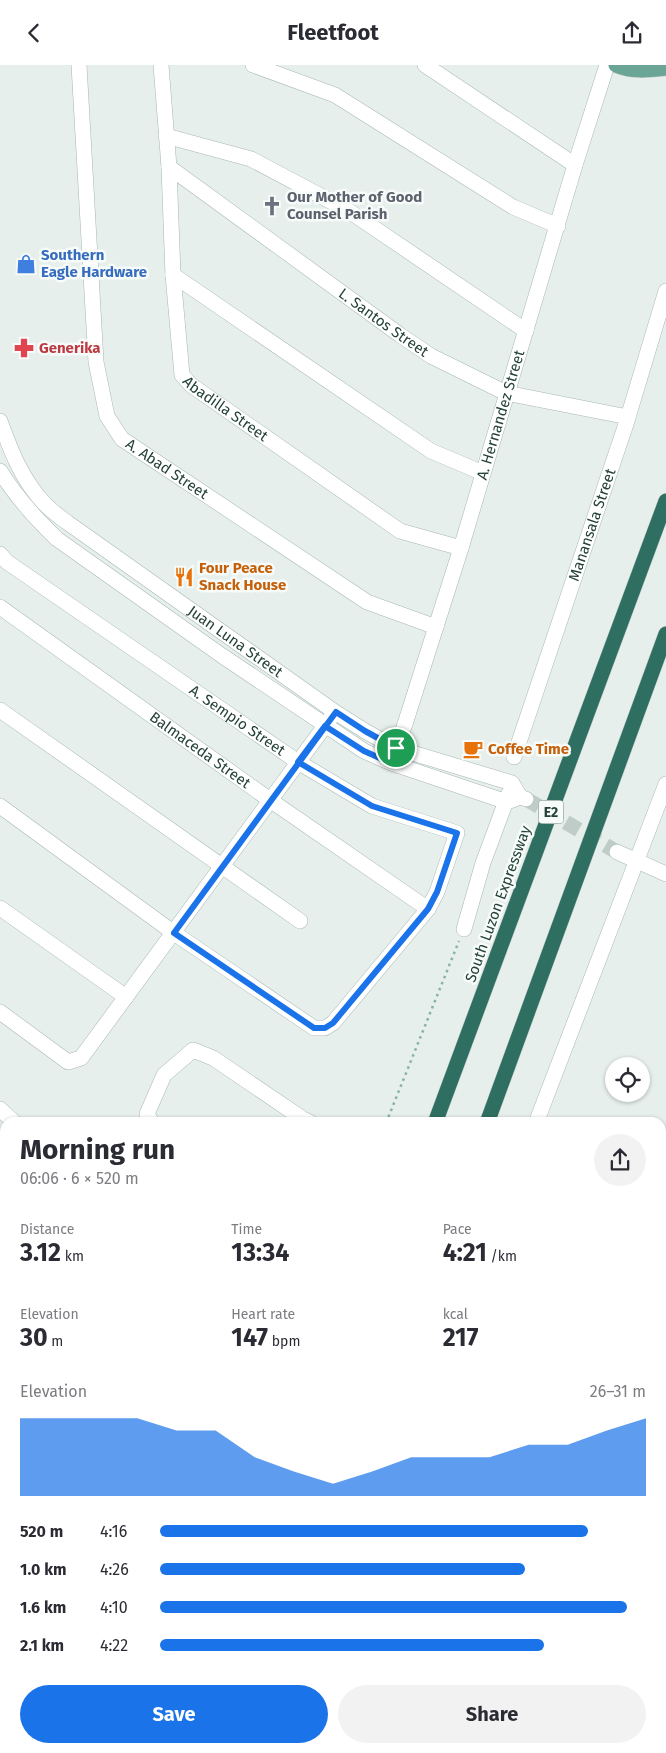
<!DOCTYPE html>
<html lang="en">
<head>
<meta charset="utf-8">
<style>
	body { margin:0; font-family:"Fira Sans",sans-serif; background:#f2f2f3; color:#2b2b33; height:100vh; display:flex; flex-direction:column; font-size:19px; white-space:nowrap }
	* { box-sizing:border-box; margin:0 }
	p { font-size:16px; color:#7c7c81 }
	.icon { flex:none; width:28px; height:28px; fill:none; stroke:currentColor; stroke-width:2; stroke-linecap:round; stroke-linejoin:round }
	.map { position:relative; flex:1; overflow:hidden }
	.drawer { position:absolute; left:0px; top:1052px; width:666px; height:636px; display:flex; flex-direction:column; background:#fff; border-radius:15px 15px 0 0; box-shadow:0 1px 4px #0004 }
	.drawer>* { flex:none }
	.fabs { position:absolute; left:605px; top:992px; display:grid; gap:10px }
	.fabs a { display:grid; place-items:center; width:45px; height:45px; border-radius:50%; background:#fff; box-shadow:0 1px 4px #0004; font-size:25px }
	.pin { position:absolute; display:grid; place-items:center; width:42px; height:42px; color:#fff; margin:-21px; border:2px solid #fff; border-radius:50%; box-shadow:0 1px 5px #0007 }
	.round { display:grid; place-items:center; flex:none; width:52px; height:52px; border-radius:26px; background:#f2f2f3 }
	.headline { display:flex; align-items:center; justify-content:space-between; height:85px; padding:0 20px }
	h1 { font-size:28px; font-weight:700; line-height:38px }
	.stats { display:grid; grid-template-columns:repeat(3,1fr); gap:8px; height:85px; padding:5px 20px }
	.stats div { display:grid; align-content:center }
	.stats b { font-size:25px; font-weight:700 }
	.stats small { font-size:14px; font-weight:400 }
	.stats p { font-size:14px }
	.chart { height:140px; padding:10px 20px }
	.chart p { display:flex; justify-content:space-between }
	.chart svg { width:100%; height:90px; margin-top:5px; fill:#1a73e8; opacity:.7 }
	.button { display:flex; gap:10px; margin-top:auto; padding:10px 20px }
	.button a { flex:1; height:58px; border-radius:30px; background:#1a73e8; color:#fff; font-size:20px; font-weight:700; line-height:58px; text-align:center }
	.button a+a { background:#f2f2f3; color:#2b2b33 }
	ul { padding:0 20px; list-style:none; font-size:16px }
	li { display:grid; grid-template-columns:80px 60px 1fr; align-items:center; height:38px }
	li i { height:12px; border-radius:6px; background:#1a73e8 }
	header { display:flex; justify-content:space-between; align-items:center; height:65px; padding:0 20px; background:#fff; font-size:22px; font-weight:700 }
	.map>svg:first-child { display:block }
	.park { fill:#bfe0c8 }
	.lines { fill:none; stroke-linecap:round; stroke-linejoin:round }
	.minor-tunnel { stroke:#bfccc8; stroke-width:15; stroke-dasharray:15 8; stroke-linecap:butt }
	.minor-casing { stroke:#a8b8b2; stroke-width:16 }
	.major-casing { stroke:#c2cac8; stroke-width:16 }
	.highway-casing { stroke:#c2cac8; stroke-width:16 }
	.path { stroke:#86b3a5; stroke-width:2.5; stroke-dasharray:2.5 4; stroke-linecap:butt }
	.minor { stroke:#fff; stroke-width:15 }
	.major { stroke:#6aa596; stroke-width:15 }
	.highway { stroke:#2f6f62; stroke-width:15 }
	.route-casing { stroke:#fff; stroke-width:10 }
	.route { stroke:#1a73e8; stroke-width:6 }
	.labels { text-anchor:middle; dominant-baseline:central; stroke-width:5; stroke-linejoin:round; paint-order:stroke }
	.shield { fill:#f7fbf9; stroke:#637a73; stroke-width:1 }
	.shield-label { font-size:14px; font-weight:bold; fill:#24423a }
	.worship-label { font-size:15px; font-weight:bold; fill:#5b616d; stroke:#f7fbf9; text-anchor:start }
	.shop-label { font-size:15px; font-weight:bold; fill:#366cbe; stroke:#f7fbf9; text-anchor:start }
	.street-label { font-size:15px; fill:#24423a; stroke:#f7fbf9 }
	.health-label { font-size:15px; font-weight:bold; fill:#be3a42; stroke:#f7fbf9; text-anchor:start }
	.food-label { font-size:15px; font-weight:bold; fill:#c56008; stroke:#f7fbf9; text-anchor:start }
</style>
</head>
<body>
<header><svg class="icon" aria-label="back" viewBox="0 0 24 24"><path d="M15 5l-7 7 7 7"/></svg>Fleetfoot<svg class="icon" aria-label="share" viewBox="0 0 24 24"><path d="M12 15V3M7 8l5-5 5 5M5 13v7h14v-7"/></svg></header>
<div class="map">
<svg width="666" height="1688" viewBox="0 0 666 1688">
	<rect width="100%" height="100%" fill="#e6efeb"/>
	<path class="park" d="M 661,1397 L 666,1404 L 666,1548 L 661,1560 Z"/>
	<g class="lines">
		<path class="minor-tunnel" d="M 526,734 L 617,787"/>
		<defs>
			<g id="minor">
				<path id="s1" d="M 79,0 L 96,297 L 107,351 L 122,374 L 367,537 L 436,562"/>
				<path id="s2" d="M 161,0 L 169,102 L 173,210 L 182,310 L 191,320 L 400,466 L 461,483"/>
				<path d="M 253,0 L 335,30 L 513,142 L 558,161"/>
				<path d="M 425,0 L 575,100"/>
				<path d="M 166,71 L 251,94 L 349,146 L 526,266"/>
				<path id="s3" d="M 169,102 L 400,270 L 431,291 L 506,328 L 628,352"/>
				<path d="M 173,210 L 431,386 L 483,408"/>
				<path id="s4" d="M 0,356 C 11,386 22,415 44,438 C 51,446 60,452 68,458 L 335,647 L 365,666 L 396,683 L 512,718 L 520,732 L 526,734"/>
				<path d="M 0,406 C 16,432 35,453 57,474 L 221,590 L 364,686 L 391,698 L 507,737 L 520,732"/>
				<path id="s5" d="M 0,489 L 7,497 L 298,697 L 372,741 L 457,768 L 437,827 L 428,844 L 333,958 L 325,963 L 314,963 L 174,868 L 0,741"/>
				<path id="s6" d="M 0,542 L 270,735 L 428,844"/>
				<path d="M 0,645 L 300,856"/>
				<path id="s7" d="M 514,692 L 626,359 L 666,226"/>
				<path id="s8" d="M 391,698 L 405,659 L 461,483 L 575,100 L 607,0"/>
				<path d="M 617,787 L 666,809"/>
				<path d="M 0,843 L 126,932"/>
				<path d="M 464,864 L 483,798 L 509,728"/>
				<path d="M 0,947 L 68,997 L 81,993 L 330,654"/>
				<path d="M 0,1044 L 15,1058"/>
				<path d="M 152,1058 L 147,1049 L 164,1010 L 193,985 L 213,993 L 303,1054 L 311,1058"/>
				<path d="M 536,1058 L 666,719"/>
				<path d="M 661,1110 L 666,1111"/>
				<path d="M 0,1180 L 5,1185"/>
				<path d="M 661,1254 L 666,1249"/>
				<path d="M 0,1285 L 5,1289"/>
				<path d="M 661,1388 L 666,1396"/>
				<path d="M 0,1395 L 5,1400"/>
				<path d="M 0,1500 L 5,1503"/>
				<path d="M 661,1563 L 666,1551"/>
				<path d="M 0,1594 L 5,1597"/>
				<path d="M 661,1641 L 666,1645"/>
				<path d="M 0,1683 L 13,1688"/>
				<path d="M 561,1684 L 567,1688"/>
				<path d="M 48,1688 L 50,1684"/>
				<path d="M 141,1688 L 143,1684"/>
				<path d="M 351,1688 L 353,1684"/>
				<path d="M 449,1688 L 450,1684"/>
			</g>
			<path id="major" d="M 616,0 C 633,7 648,5 666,3"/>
			<path id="highway" d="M 435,1058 L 666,436
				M 487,1058 L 666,569
				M 201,1688 L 202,1684
				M 254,1688 L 255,1684"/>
		</defs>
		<use href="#minor" class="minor-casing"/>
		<use href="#major" class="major-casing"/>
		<use href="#highway" class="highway-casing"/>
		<path class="path" d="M 386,1058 L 459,876
			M 0,1435 L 5,1430"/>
		<use href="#minor" class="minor"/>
		<use href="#major" class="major"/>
		<use href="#highway" class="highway"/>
	</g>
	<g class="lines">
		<defs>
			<path id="route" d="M 396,683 L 365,666 L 336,647 L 174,868 L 314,963 L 325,963 L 333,958 L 428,844 L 437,827 L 457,768 L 372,741 L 298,697 L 325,661 L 364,686 L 391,698 L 396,683"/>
		</defs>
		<use href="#route" class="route-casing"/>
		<use href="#route" class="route"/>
	</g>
	<defs>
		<symbol id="church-bare" viewBox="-9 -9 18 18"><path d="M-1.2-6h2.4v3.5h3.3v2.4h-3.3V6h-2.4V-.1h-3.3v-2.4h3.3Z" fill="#6b7280" stroke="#f7fbf9" stroke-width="2.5" paint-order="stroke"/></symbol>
		<symbol id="shop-bare" viewBox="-9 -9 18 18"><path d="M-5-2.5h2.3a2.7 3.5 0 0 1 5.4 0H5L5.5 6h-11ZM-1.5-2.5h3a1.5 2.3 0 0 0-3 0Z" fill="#3f7fe0" stroke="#f7fbf9" stroke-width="2.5" paint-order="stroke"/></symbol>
		<symbol id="pharmacy-bare" viewBox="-9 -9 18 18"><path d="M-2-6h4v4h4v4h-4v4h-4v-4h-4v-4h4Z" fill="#e0444e" stroke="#f7fbf9" stroke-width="2.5" paint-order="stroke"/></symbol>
		<symbol id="restaurant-bare" viewBox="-9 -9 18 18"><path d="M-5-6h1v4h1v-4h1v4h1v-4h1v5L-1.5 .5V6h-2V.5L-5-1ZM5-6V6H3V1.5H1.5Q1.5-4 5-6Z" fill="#e8710a" stroke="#f7fbf9" stroke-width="2.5" paint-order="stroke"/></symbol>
		<symbol id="cafe-bare" viewBox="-9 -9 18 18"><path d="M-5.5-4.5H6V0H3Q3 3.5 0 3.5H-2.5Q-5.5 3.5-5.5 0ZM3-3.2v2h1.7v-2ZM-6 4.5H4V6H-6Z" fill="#e8710a" stroke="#f7fbf9" stroke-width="2.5" paint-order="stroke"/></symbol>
	</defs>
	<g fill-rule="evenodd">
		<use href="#church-bare" x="258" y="127" width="28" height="28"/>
		<use href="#shop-bare" x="12" y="185" width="28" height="28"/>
		<use href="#pharmacy-bare" x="10" y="269" width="28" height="28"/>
		<use href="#restaurant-bare" x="170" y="498" width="28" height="28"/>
		<use href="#cafe-bare" x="459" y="670" width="28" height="28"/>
	</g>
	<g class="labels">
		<rect class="shield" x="538.5" y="735.5" width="25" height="23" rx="4"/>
		<g class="shield-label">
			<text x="551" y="747">E2</text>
		</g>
		<g class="worship-label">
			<text x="287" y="132">Our Mother of Good<tspan x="287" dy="17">Counsel Parish</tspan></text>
		</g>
		<g class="shop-label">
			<text x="41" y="190">Southern<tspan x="41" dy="17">Eagle Hardware</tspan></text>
		</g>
		<g class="street-label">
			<text stroke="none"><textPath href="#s3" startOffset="265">L. Santos Street</textPath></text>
			<text stroke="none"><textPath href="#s2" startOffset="366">Abadilla Street</textPath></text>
			<text stroke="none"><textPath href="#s8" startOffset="365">A. Hernandez Street</textPath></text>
			<text stroke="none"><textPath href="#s1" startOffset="434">A. Abad Street</textPath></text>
			<text stroke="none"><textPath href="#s7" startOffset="245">Manansala Street</textPath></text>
			<text stroke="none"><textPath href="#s4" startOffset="330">Juan Luna Street</textPath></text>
			<text stroke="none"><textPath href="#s5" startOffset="290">A. Sempio Street</textPath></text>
			<text stroke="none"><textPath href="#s6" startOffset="246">Balmaceda Street</textPath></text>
			<text transform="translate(498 839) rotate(-70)">South Luzon Expressway</text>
		</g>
		<g class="health-label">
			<text x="39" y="283">Generika</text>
		</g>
		<g class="food-label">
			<text x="199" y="503">Four Peace<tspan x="199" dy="17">Snack House</tspan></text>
			<text x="488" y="684">Coffee Time</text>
		</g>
	</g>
</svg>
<div class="fabs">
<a><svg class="icon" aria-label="locate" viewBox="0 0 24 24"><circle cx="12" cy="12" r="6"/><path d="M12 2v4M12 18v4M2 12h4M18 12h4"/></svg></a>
</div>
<div class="pin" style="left:396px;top:683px;background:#1e9e55"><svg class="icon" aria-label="arrive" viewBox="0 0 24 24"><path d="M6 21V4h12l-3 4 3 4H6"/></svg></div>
<section class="drawer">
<div class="headline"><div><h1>Morning run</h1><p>06:06 · 6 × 520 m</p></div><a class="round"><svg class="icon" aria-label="share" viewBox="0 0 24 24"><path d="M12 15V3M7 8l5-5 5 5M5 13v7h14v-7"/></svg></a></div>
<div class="stats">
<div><p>Distance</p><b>3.12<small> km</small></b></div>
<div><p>Time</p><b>13:34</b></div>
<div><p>Pace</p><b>4:21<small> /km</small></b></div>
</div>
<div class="stats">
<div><p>Elevation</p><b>30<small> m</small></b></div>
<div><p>Heart rate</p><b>147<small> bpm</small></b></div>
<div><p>kcal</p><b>217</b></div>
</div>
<div class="chart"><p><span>Elevation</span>26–31 m</p>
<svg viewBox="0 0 160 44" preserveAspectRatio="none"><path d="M0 44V6L10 6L20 6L30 6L40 12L50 12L60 25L70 32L80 38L90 32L100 25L110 25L120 25L130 19L140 19L150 12L160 6V44z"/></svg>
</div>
<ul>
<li><b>520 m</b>4:16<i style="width:88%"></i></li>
<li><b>1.0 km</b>4:26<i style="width:75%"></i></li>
<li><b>1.6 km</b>4:10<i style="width:96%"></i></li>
<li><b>2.1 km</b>4:22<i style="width:79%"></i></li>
</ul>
<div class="button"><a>Save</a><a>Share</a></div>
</section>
</div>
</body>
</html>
